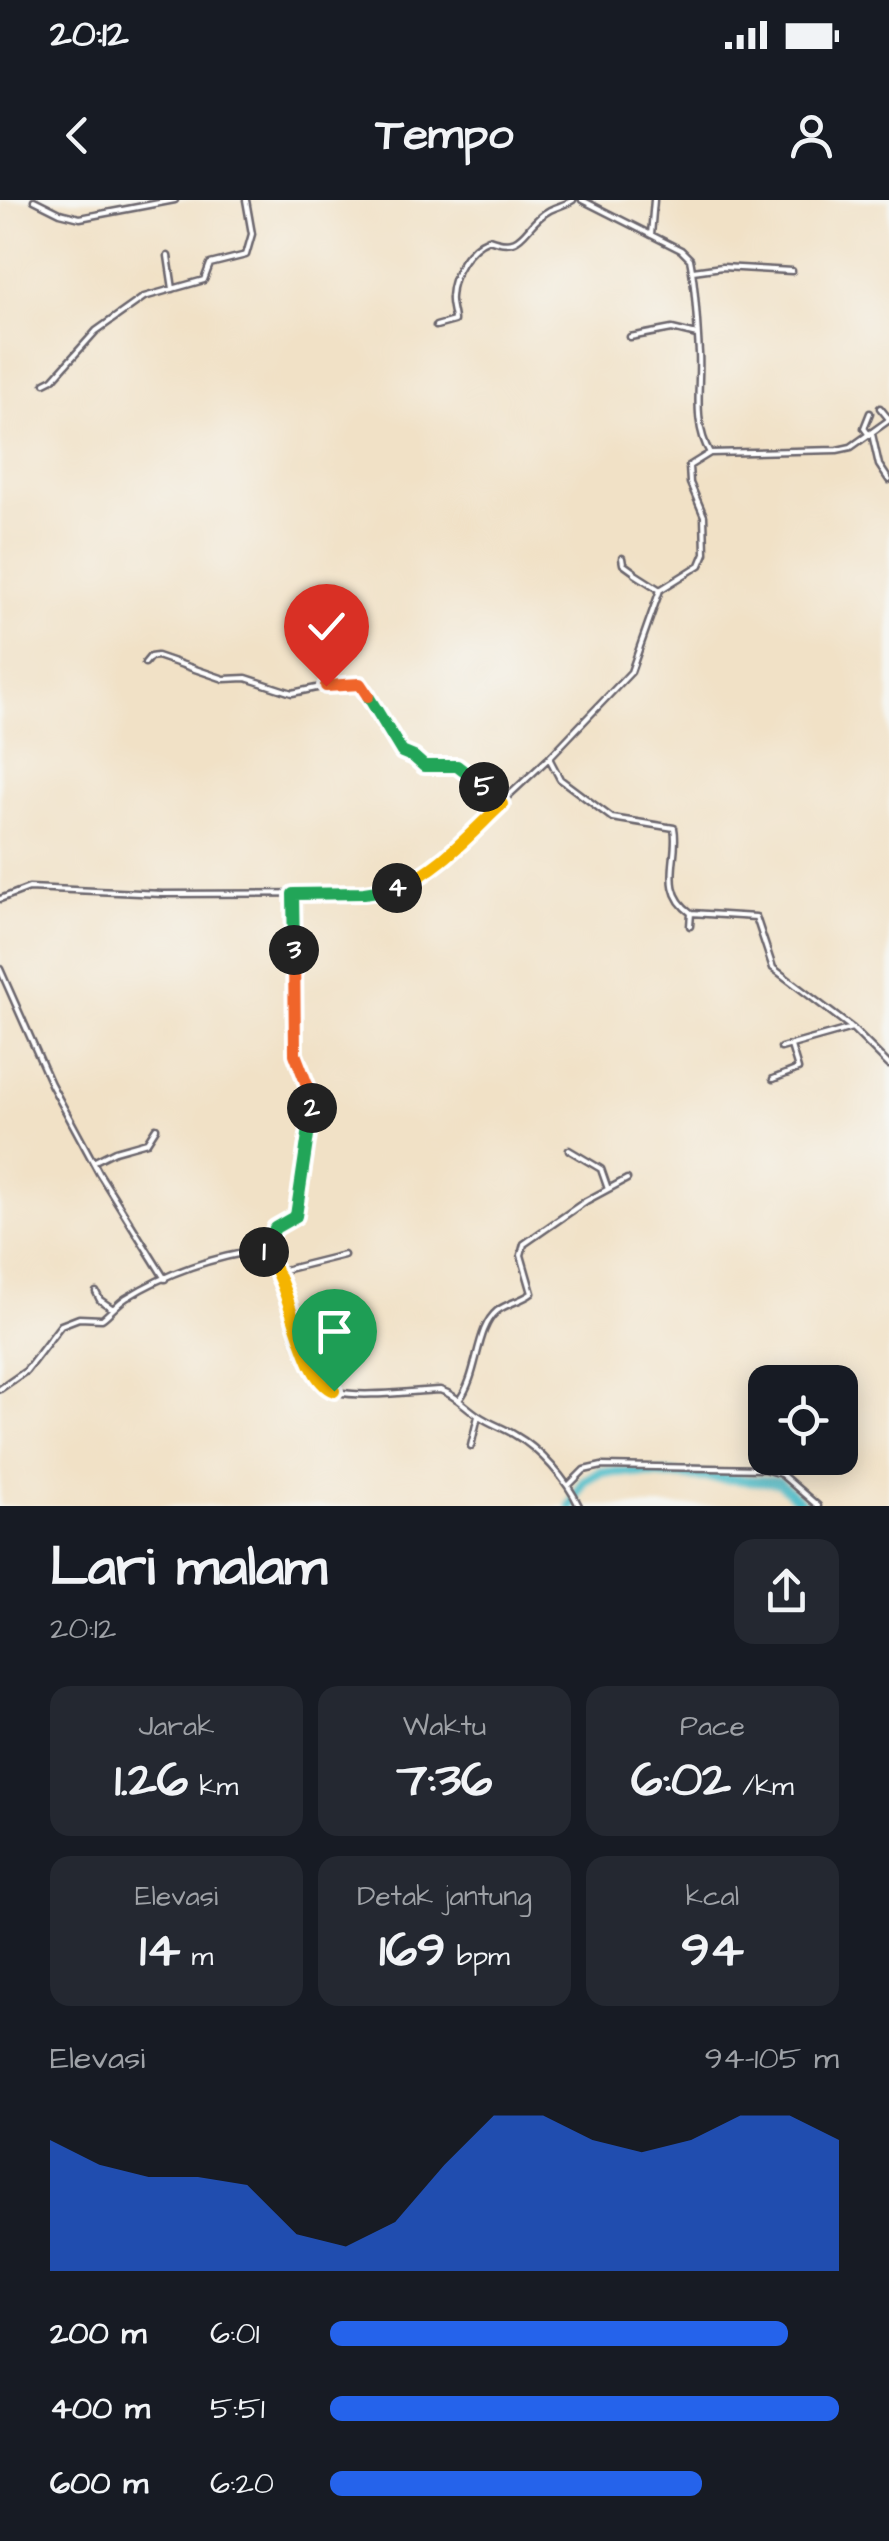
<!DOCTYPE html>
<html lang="id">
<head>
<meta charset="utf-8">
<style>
	body { margin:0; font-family:"Architects Daughter",sans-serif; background:#242831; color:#f1f3f6; height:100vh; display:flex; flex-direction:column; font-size:38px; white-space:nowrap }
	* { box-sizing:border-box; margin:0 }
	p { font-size:32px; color:#9ea1a6 }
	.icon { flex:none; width:55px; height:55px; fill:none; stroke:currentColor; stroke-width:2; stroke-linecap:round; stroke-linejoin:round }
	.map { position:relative; height:1306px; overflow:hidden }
	.details { display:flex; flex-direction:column; background:#171b24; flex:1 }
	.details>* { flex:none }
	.tools { position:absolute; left:748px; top:1165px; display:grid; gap:20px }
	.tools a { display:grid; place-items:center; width:110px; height:110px; border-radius:20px; background:#171b24; box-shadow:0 5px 25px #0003; font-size:50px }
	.pin { position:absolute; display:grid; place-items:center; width:85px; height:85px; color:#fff; margin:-102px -42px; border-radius:50% 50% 50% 0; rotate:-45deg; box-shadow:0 0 10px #0007 }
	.pin .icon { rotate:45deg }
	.km { position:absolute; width:50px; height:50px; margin:-25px; border-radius:50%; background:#222; color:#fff; font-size:28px; line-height:50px; text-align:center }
	.round { display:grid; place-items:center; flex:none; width:105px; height:105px; border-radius:20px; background:#242831 }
	.summary { display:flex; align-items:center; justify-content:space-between; height:170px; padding:0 50px }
	h1 { font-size:55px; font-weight:700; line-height:75px }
	.metrics { display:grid; grid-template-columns:repeat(3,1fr); gap:15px; height:170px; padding:10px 50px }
	.metrics div { display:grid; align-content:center; border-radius:20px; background:#242831; text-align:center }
	.metrics b { font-size:50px; font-weight:700 }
	.metrics small { font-size:28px; font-weight:400 }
	.metrics p { font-size:28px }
	.chart { height:280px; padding:20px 50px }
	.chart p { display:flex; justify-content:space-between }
	.chart svg { width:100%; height:180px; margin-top:10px; fill:#2563eb; opacity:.7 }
	ul { padding:0 50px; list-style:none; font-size:32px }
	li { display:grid; grid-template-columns:160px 120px 1fr; align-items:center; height:75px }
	li i { height:25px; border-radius:12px; background:#2563eb }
	.status { display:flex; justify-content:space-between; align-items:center; height:70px; padding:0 50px; background:#171b24; direction:ltr }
	.status svg { height:28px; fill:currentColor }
	header { display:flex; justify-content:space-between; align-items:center; height:130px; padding:0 50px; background:#171b24; font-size:45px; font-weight:700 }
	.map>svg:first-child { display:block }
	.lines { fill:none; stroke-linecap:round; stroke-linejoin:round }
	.river { stroke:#52bfca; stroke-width:10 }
	.minor-casing { stroke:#6a656c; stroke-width:9 }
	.minor { stroke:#fff; stroke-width:4 }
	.split-1-casing { stroke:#fff; stroke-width:20 }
	.split-2-casing { stroke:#fff; stroke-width:20 }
	.split-3-casing { stroke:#fff; stroke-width:20 }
	.split-4-casing { stroke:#fff; stroke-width:20 }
	.split-5-casing { stroke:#fff; stroke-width:20 }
	.split-6-casing { stroke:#fff; stroke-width:20 }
	.split-7-casing { stroke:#fff; stroke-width:20 }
	.split-1 { stroke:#f5b400; stroke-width:12 }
	.split-2 { stroke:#22a559; stroke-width:12 }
	.split-3 { stroke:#f0652b; stroke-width:12 }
	.split-4 { stroke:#22a559; stroke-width:12 }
	.split-5 { stroke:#f5b400; stroke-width:12 }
	.split-6 { stroke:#22a559; stroke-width:12 }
	.split-7 { stroke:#f0652b; stroke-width:12 }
</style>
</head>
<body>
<div class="status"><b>20:12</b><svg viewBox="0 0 49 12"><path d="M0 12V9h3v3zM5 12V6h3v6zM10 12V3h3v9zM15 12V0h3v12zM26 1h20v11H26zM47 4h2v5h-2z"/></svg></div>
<header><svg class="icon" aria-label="back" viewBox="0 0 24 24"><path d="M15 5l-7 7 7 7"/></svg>Tempo<svg class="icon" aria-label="person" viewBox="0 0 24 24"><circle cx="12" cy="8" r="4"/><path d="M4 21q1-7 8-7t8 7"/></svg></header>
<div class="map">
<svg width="889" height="1306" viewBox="0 0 889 1306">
	<rect width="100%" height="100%" fill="#f6f6f2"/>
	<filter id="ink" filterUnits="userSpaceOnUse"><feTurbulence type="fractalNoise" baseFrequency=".01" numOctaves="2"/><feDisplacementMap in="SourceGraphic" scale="20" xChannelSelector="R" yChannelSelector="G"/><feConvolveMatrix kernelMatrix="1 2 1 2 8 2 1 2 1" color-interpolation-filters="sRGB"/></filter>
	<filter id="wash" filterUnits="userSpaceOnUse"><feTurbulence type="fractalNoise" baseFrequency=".0048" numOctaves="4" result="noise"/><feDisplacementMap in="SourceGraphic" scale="40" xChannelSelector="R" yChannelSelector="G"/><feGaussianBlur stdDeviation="2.25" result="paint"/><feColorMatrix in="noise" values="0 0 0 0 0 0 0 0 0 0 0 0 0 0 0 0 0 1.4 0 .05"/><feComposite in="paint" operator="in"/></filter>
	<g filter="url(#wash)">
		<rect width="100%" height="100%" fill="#f1e1c6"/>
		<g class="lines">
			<path class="river" d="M 571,1306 L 584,1281 L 601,1272 L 630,1272 L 779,1282 L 804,1306"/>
		</g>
	</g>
	<g filter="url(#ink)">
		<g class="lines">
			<defs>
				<path id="minor" d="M 34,0 L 60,13 L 80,18 L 175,0
					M 582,0 L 681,50 L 690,59 C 696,89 697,123 699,153 C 701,185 692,223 710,253 L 837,250 L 851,247 L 889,220
					M 651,35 L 654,0
					M 168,56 L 173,89
					M 693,71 L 722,67 L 792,71
					M 436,126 L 454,121 C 454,113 450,105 451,97 C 452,74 468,47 489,39 C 526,53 522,25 550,10 C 558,6 565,5 573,0
					M 630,137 L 672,129 L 697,135
					M 45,183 L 53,179 L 96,131 L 144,97 L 204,80 L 210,64 L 246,55 L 252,34 L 246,0
					M 880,208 L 889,219
					M 872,234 L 879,265 L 889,280
					M 869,235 L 864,228 L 870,213
					M 622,358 L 623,364 L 634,372
					M 635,374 L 660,390
					M 145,463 L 150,457 L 157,456 L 224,479 L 246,478 L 292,493 L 331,485 L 360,484 L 366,490 L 402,552 L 412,556 L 424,566 L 457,565 L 502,604
					M 549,558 L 560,579 L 612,618 L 674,628 C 680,656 658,690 691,713 L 756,717 L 773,768 L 852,828 L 889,865
					M 0,699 L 29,688 L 162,694 L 364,693 L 397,688 L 420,678 L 549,558 L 631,472 L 660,390 L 700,365 L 705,353 L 704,316 L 690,283 L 689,266 L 710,253
					M 690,726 L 691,713
					M 0,769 L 51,884 L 99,973 L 165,1079
					M 781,848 L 852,828
					M 773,879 L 798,869 L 791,846
					M 569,950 L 601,969 L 608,989
					M 93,962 L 115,951 L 147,942 L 156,928
					M 263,1049 L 275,1028 L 296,1016 L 313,902 L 294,842 L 293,694
					M 276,1072 L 344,1055
					M 96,1092 L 100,1100 L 113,1109
					M 0,1189 L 26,1171 L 61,1125 L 79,1118 L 102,1119 C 110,1113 117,1104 126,1098 C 166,1073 215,1056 262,1050 C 294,1084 299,1183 337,1192 C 365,1198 410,1191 440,1190 C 456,1195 465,1207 479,1216 C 491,1224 504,1228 515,1235 C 540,1249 567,1280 579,1306
					M 459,1200 C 479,1175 475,1129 497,1111 C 507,1103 522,1101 532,1093 L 521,1055 L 524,1044 L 586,1001 L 627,979
					M 471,1246 L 478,1216
					M 568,1286 L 584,1270 L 602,1266 L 764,1269 L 781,1274 L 818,1306"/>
			</defs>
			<use href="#minor" class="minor-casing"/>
			<use href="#minor" class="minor"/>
		</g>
	</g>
	<g class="lines" filter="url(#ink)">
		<defs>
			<path id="split-1" d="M 264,1052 C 294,1086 299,1178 334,1191"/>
			<path id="split-2" d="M 264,1052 L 275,1028 L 296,1016 L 312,908"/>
			<path id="split-3" d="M 294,750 L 295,854 L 312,898 L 312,908"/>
			<path id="split-4" d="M 294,750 L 293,694 L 364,693 L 397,688"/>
			<path id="split-5" d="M 397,688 C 439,670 469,635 502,604 L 484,587"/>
			<path id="split-6" d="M 368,496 L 402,552 L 414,557 L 424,566 L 457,566 L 484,587"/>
			<path id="split-7" d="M 326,486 L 360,484 L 368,496"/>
		</defs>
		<use href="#split-1" class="split-1-casing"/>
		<use href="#split-2" class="split-2-casing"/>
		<use href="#split-3" class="split-3-casing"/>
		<use href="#split-4" class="split-4-casing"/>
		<use href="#split-5" class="split-5-casing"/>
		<use href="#split-6" class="split-6-casing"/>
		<use href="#split-7" class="split-7-casing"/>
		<use href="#split-1" class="split-1"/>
		<use href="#split-2" class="split-2"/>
		<use href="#split-3" class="split-3"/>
		<use href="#split-4" class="split-4"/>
		<use href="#split-5" class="split-5"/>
		<use href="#split-6" class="split-6"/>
		<use href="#split-7" class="split-7"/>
	</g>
</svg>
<div class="tools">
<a><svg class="icon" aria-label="locate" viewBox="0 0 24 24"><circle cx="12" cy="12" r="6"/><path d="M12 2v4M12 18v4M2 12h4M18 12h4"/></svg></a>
</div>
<div class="pin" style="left:334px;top:1191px;background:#1e9e55"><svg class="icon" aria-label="arrive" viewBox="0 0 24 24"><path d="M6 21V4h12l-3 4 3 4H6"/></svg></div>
<div class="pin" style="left:326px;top:486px;background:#d93025"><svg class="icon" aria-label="check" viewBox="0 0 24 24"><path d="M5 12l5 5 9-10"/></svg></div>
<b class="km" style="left:264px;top:1052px">1</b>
<b class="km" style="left:312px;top:908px">2</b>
<b class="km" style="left:294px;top:750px">3</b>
<b class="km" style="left:397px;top:688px">4</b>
<b class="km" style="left:484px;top:587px">5</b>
</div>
<section class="details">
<div class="summary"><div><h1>Lari malam</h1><p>20:12</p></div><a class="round"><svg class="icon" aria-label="share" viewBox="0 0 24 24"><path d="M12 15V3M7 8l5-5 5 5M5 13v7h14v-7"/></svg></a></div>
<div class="metrics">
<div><p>Jarak</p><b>1.26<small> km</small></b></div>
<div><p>Waktu</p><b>7:36</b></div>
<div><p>Pace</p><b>6:02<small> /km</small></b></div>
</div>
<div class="metrics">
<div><p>Elevasi</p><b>14<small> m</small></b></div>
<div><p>Detak jantung</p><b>169<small> bpm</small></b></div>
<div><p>kcal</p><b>94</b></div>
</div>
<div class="chart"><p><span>Elevasi</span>94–105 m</p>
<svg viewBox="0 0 160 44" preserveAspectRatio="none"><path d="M0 44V12L10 18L20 21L30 21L40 23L50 35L60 38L70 32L80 18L90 6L100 6L110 12L120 15L130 12L140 6L150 6L160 12V44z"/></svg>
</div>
<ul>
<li><b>200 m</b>6:01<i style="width:90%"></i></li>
<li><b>400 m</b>5:51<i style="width:100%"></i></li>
<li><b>600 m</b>6:20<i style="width:73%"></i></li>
</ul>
</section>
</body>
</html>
